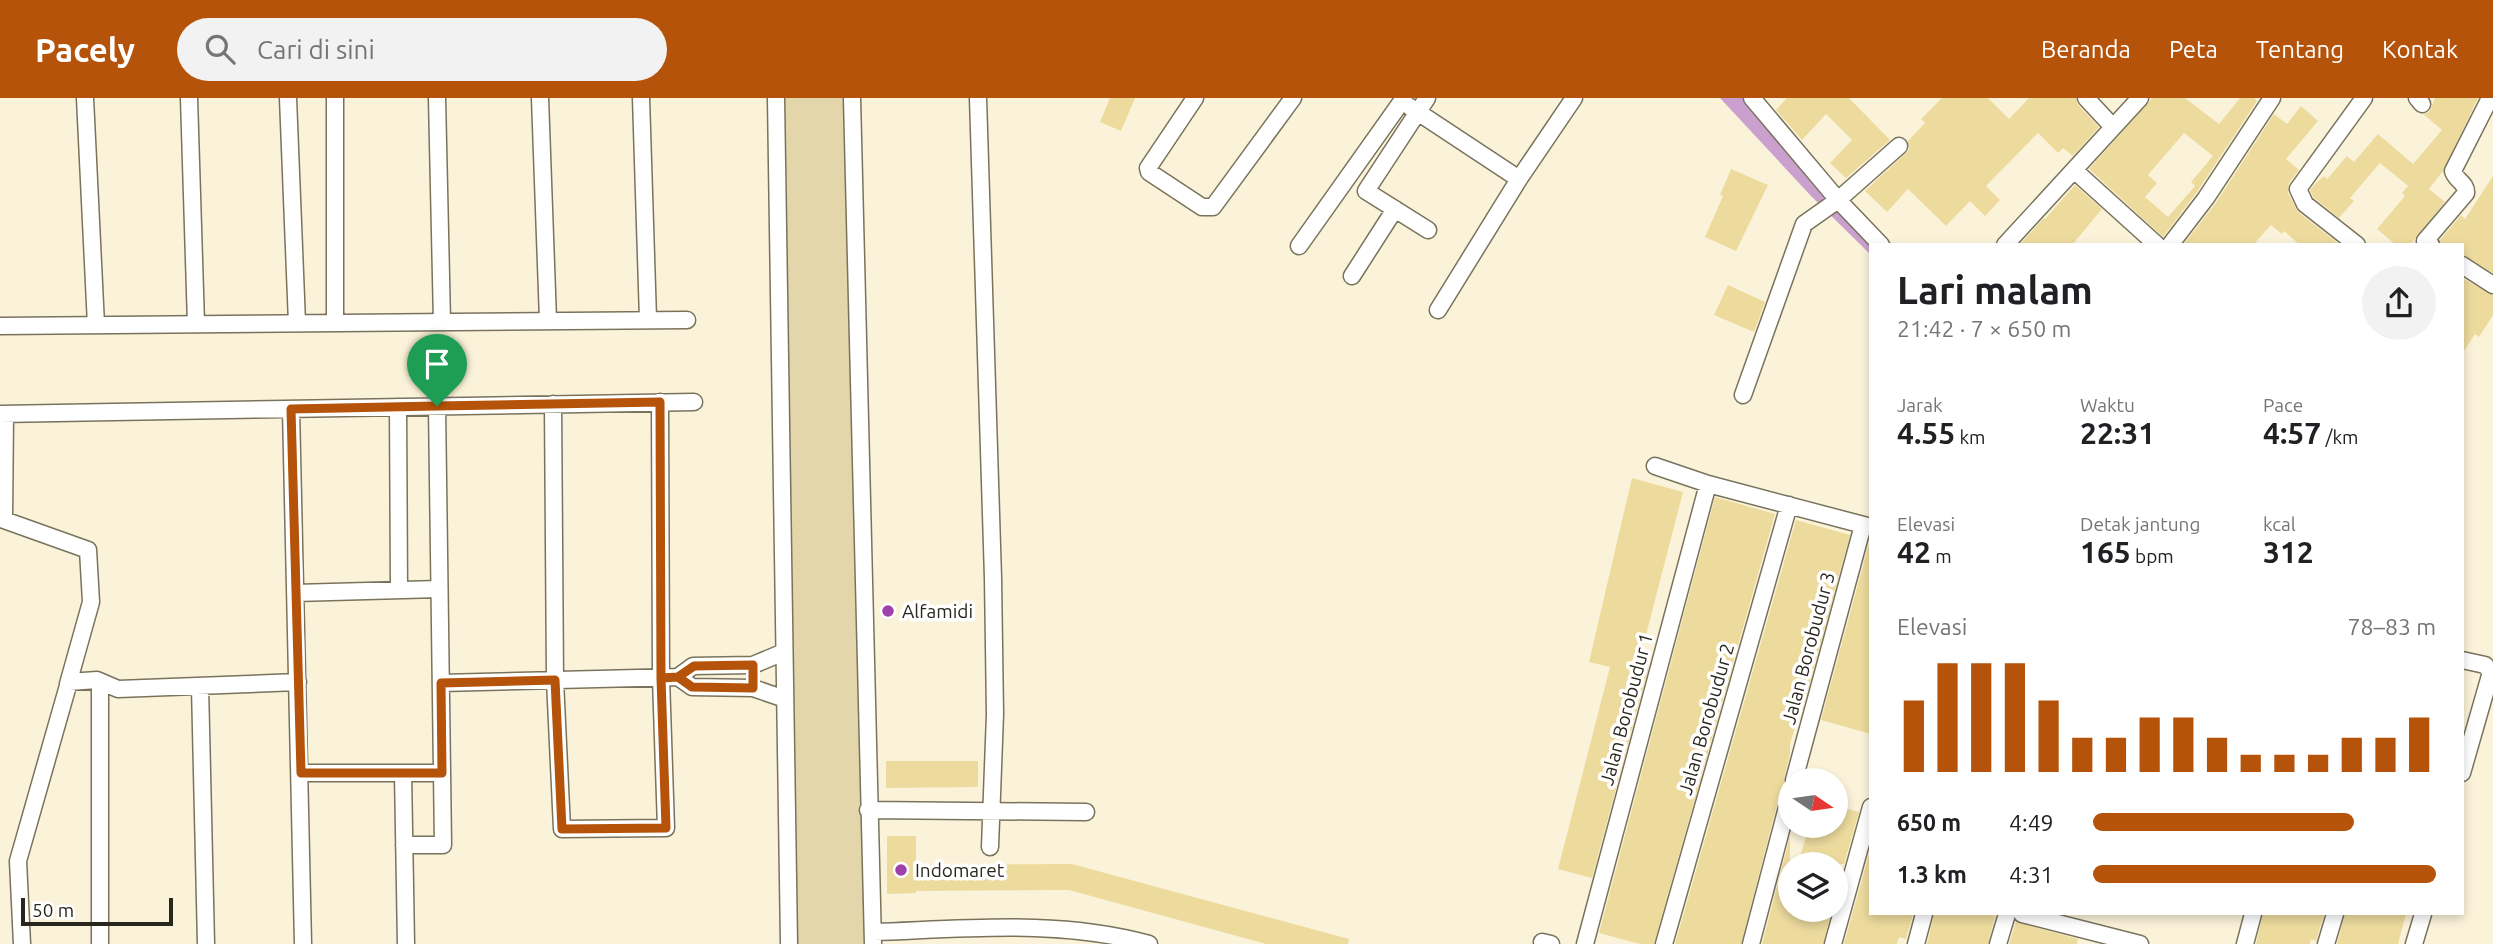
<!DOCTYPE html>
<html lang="id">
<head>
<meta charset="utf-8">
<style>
	body { margin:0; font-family:Ubuntu,sans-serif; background:#f2f2f2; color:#202124; height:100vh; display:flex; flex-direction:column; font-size:26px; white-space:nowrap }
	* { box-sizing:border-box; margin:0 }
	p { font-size:23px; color:#757577 }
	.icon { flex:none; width:38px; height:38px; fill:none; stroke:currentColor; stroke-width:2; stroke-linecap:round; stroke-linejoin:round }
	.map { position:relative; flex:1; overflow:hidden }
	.panel { position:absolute; left:1869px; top:145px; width:595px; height:672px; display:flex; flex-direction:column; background:#fff; border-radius:0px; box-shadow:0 4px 10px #0003 }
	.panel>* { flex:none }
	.needle { width:46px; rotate:103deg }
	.tools { position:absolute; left:1778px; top:670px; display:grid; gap:14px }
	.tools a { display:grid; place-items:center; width:70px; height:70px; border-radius:50%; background:#fff; box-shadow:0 4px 10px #0003; font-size:35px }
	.scale { position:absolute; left:21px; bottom:18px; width:152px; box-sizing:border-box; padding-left:7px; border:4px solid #29271d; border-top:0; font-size:19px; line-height:24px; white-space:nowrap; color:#29271d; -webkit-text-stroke:5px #fff; paint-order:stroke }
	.pin { position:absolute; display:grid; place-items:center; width:60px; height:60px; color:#fff; margin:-72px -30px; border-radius:50% 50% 50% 0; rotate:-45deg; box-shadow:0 0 7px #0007 }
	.pin .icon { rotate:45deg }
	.round { display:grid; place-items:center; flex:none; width:74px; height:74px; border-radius:37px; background:#f2f2f2 }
	.overview { display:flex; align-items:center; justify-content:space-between; height:119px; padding:0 28px }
	h1 { font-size:38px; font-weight:600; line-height:52px }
	.figures { display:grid; grid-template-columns:repeat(3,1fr); gap:10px; height:119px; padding:7px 28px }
	.figures div { display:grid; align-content:center }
	.figures b { font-size:30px; font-weight:600 }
	.figures small { font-size:19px; font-weight:400 }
	.figures p { font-size:19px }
	.chart { height:196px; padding:14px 28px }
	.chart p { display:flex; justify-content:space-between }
	.chart svg { width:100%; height:126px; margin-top:7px; stroke:#b45309; stroke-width:6 }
	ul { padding:0 28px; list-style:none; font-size:23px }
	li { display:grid; grid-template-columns:112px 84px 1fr; align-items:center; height:52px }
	li i { height:18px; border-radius:9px; background:#b45309 }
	header { display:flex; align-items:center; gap:42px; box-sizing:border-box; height:98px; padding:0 35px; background:#b45309; color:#fff }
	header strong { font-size:33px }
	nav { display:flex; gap:38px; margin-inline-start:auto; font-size:24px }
	.search { width:490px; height:63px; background:#f2f2f2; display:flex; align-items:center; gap:18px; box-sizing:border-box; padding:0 24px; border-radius:38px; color:#757577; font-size:26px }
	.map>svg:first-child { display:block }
	.green { fill:#e3d6aa }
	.water { fill:#caa0cf }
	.building { fill:#eddb9e; fill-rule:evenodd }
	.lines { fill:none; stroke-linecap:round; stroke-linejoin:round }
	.street-casing { stroke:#79735c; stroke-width:19 }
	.street { stroke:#fff; stroke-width:16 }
	.route-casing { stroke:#fff; stroke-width:14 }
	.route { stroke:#b45309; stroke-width:9 }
	.poi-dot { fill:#9e41ab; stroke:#fff; stroke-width:2.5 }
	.labels { text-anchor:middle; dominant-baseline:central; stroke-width:7; stroke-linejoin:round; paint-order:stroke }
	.poi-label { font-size:19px; fill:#29271d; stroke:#fff; text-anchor:start }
	.street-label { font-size:19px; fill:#29271d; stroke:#fff }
</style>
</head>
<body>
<header>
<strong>Pacely</strong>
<div class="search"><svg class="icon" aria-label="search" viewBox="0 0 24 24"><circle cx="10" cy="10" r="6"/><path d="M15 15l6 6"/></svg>Cari di sini</div>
<nav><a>Beranda</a><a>Peta</a><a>Tentang</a><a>Kontak</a></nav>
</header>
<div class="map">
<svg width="2493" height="846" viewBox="0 0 2493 846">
	<rect width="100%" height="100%" fill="#fbf3d9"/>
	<path class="green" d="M 776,0 L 852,0 L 873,846 L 789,846 Z"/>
	<path class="water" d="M 1720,0 L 1752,0 L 1871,147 L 1871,157 L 1811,98 Z"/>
	<path class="building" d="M 1110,0 L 1135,0 L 1121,33 L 1100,24 Z
		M 1787,0 L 1849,0 L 1890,42 L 1846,80 L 1830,65 L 1852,42 L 1826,16 L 1802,42 L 1776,12 Z
		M 1942,0 L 1988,0 L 2009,21 L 2029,0 L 2076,0 L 2078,7 L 2099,29 L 2073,58 L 2063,50 L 2058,55 L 2038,35 L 1986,88 L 2000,102 L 1985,118 L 1970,103 L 1946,128 L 1908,91 L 1887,114 L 1865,93 L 1906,55 L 1909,51 L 1908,43 L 1925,25 L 1921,21 Z
		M 2152,0 L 2185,0 L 2219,26 L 2240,0 L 2254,0 L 2257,3 L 2197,94 L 2163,139 L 2089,71 ZM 2184,35 L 2213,58 L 2191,84 L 2195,88 L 2168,119 L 2145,99 L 2157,85 L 2148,77 Z
		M 2435,0 L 2478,0 L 2443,73 L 2429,91 L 2445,104 L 2410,147 L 2396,147 L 2377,131 L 2405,98 L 2402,95 L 2408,88 L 2380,65 L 2350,100 L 2354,103 L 2339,120 L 2313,99 L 2310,92 L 2315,86 L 2324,78 L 2327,81 L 2347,58 L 2354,64 L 2378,36 L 2413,66 L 2442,32 L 2423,16 L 2429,14 Z
		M 2301,8 L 2318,23 L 2286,61 L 2299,72 L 2289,85 L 2288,95 L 2298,114 L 2340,147 L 2300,147 L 2284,133 L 2282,136 L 2271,127 L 2253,147 L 2183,147 L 2215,106 L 2274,16 L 2287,26 Z
		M 1731,71 L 1768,87 L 1736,153 L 1705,139 L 1723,98 L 1720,97 Z
		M 2493,78 L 2493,175 L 2462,157 L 2462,147 L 2441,147 L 2440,142 L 2461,117 L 2465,121 Z
		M 2075,87 L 2102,111 L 2072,147 L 2019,147 L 2044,120 L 2045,121 Z
		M 2462,180 L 2493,197 L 2493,217 L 2479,239 L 2475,236 L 2462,256 Z
		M 1728,187 L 1765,204 L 1754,234 L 1714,217 Z
		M 1632,380 L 1683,394 L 1638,568 L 1648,571 L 1592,780 L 1558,771 L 1610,569 L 1589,564 Z
		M 1715,399 L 1775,416 L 1654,846 L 1640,846 L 1599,835 Z
		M 1796,422 L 1850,437 L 1801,617 L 1799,616 L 1790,646 L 1790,656 L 1784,680 L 1786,689 L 1780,695 L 1741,846 L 1675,846 Z
		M 1870,442 L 1871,443 L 1871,636 L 1821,622 Z
		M 886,663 L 978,663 L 978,689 L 886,690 Z
		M 1836,708 L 1859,714 L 1844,766 L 1798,766 L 1809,728 L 1836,728 Z
		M 887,738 L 916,738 L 916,767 L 1072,766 L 1349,841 L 1348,846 L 1266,846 L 1069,792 L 916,793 L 916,795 L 887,796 Z
		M 1790,738 L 1790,812 L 1832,812 L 1823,846 L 1762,846 Z
		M 1871,749 L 1871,816 L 1913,816 L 1906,841 L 1899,839 L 1897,846 L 1844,846 Z
		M 1934,816 L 1984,816 L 1995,818 L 1988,846 L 1927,846 Z
		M 2263,816 L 2324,816 L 2316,843 L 2311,841 L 2310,846 L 2256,846 Z
		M 2345,816 L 2406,816 L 2398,846 L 2337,846 Z
		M 2016,824 L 2078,841 L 2077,846 L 2009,846 Z"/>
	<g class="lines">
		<defs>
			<path id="street" d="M 85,0 L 96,227
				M 189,0 L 196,226
				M 288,0 L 297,225
				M 437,0 L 442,224
				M 540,0 L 548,222
				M 641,0 L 648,221
				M 776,0 L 789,846
				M 852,0 L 873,846
				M 978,0 L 993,480 L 995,616 L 990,749
				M 1195,0 L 1148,70 L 1149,74 L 1202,109 L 1213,109 L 1293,0
				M 1427,0 L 1366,93 L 1428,132
				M 1752,0 L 1838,102 L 1881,147
				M 2086,0 L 2113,29
				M 2417,0 L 2422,6
				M 1410,9 L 1519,81
				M 2074,72 L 2157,147
				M 2005,147 L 2140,0
				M 2170,147 L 2206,100 L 2272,0
				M 2357,147 L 2305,106 L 2298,91 L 2364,0
				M 2431,147 L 2425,143 L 2466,95 C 2467,85 2455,82 2453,73 L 2490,0
				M 1299,148 L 1404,0
				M 2462,167 L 2493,187
				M 1352,178 L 1395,111
				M 1438,212 L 1519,81 L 1574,0
				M 335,225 L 335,0
				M 0,228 L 687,222
				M 1743,297 L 1804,126 L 1838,102 L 1899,48
				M 553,306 L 555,582 L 562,731 L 666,730 L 661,580 L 660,304
				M 398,309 L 399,492
				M 291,311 L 303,846
				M 0,316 L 694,304
				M 5,316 L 4,422 L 88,452 L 91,504 L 68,586
				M 1655,368 L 1708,386 L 1871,429
				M 295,495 L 439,491
				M 2462,562 L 2485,567 L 2491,574 L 2462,675
				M 678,579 L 693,568 L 753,567 L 784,554
				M 678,579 L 692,589 L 753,590 L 785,601
				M 100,584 L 100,846
				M 441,585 L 678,579
				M 200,588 L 206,846
				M 301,675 L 442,675
				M 403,675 L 406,846
				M 1794,682 L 1863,427
				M 868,712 L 1086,714
				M 404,747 L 443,747 L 437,308
				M 2022,816 L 2140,846
				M 873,834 C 964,831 1060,821 1149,846
				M 1542,844 L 1551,846
				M 22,846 L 18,763 L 69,584 L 97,582 L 118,591 L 298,584
				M 1585,846 L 1708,386
				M 1664,846 L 1789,407
				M 1751,846 L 1790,698
				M 1833,846 L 1871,709
				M 1916,846 L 1924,816
				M 1998,846 L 2007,816
				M 2245,846 L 2253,816
				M 2326,846 L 2335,816
				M 2414,846 L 2423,816"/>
		</defs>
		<use href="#street" class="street-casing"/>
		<use href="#street" class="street"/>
	</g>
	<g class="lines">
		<defs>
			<path id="route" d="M 437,308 L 291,311 L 301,675 L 442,675 L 441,585 L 555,582 L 562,731 L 666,730 L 661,580 L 678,579 L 692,589 L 753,590 L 753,567 L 694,568 L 678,579 L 661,580 L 660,304 L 437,308"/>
		</defs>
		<use href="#route" class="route-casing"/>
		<use href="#route" class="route"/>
	</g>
	<g class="poi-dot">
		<circle cx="888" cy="513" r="7"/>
		<circle cx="901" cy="772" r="7"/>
	</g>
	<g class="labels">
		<g class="poi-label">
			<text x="902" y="513">Alfamidi</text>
			<text x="915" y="772">Indomaret</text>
		</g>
		<g class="street-label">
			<text transform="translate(1808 550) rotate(-75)">Jalan Borobudur 3</text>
			<text transform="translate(1626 611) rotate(-75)">Jalan Borobudur 1</text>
			<text transform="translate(1706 621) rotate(-74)">Jalan Borobudur 2</text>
		</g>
	</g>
</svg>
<div class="tools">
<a><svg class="needle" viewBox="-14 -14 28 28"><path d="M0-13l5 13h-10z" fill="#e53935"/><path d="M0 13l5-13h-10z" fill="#757577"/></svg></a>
<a><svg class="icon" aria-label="layers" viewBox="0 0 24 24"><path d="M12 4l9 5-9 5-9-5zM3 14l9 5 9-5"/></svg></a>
</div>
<div class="scale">50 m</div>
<div class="pin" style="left:437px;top:308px;background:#1e9e55"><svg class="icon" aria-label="arrive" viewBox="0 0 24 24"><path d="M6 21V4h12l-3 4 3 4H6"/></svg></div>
<section class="panel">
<div class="overview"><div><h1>Lari malam</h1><p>21:42 · 7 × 650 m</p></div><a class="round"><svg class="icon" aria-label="share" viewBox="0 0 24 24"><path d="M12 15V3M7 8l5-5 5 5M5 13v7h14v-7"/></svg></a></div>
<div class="figures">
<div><p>Jarak</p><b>4.55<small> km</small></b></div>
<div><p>Waktu</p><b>22:31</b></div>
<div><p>Pace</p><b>4:57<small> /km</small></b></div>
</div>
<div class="figures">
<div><p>Elevasi</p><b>42<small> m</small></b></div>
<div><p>Detak jantung</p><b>165<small> bpm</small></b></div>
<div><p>kcal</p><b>312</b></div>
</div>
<div class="chart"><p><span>Elevasi</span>78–83 m</p>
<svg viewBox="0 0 160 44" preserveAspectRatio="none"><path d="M5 44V19M15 44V6M25 44V6M35 44V6M45 44V19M55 44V32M65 44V32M75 44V25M85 44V25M95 44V32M105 44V38M115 44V38M125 44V38M135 44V32M145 44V32M155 44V25"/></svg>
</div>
<ul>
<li><b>650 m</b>4:49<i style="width:76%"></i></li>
<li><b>1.3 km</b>4:31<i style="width:100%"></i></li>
</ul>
</section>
</div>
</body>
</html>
